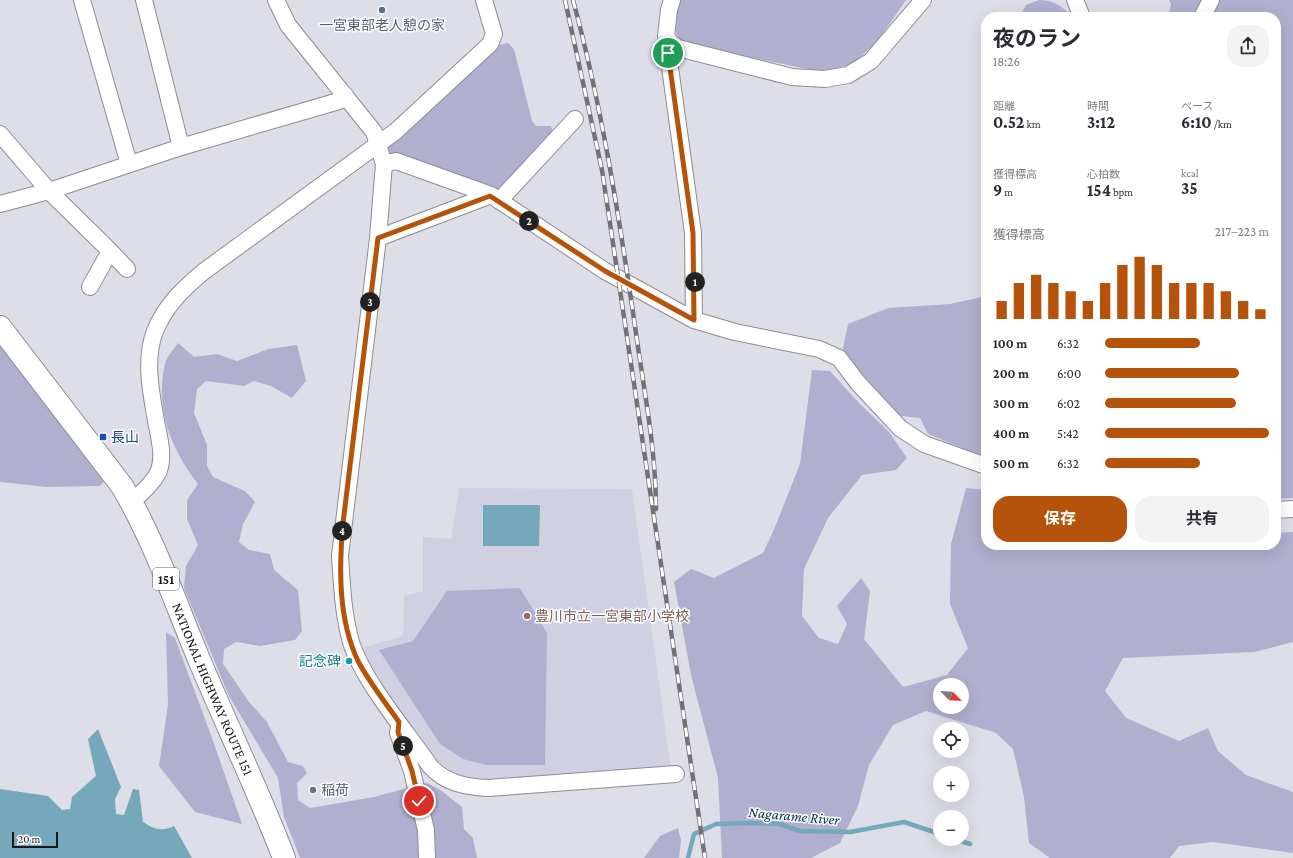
<!DOCTYPE html>
<html lang="ja">
<head>
<meta charset="utf-8">
<style>
	body { margin:0; font-family:"Crimson Pro","Noto Sans JP",serif; background:#f2f2f3; color:#2b2b33; height:100vh; display:flex; flex-direction:column; font-size:15px; white-space:nowrap }
	* { box-sizing:border-box; margin:0 }
	p { font-size:13px; color:#7c7c81 }
	.icon { flex:none; width:22px; height:22px; fill:none; stroke:currentColor; stroke-width:2; stroke-linecap:round; stroke-linejoin:round }
	.map { position:relative; flex:1; overflow:hidden }
	.details { position:absolute; left:981px; top:12px; width:300px; height:538px; display:flex; flex-direction:column; background:#fff; border-radius:16px; box-shadow:0 4px 16px #0002 }
	.details>* { flex:none }
	.needle { width:26px; rotate:114deg }
	.buttons { position:absolute; left:933px; top:678px; display:grid; gap:8px }
	.buttons a { display:grid; place-items:center; width:36px; height:36px; border-radius:50%; background:#fff; box-shadow:0 4px 16px #0002; font-size:20px }
	.scale { position:absolute; left:12px; bottom:10px; width:46px; box-sizing:border-box; padding-left:4px; border:2px solid #17171a; border-top:0; font-size:11px; line-height:14px; white-space:nowrap; color:#17171a; -webkit-text-stroke:3px #fff; paint-order:stroke }
	.pin { position:absolute; display:grid; place-items:center; width:34px; height:34px; color:#fff; margin:-17px; border:2px solid #fff; border-radius:50%; box-shadow:0 1px 4px #0007 }
	.km { position:absolute; width:20px; height:20px; margin:-10px; border-radius:50%; background:#222; color:#fff; font-size:11px; line-height:20px; text-align:center }
	.round { display:grid; place-items:center; flex:none; width:42px; height:42px; border-radius:16px; background:#f2f2f3 }
	.summary { display:flex; align-items:center; justify-content:space-between; height:68px; padding:0 12px }
	h1 { font-size:22px; font-weight:700; line-height:30px }
	.metrics { display:grid; grid-template-columns:repeat(3,1fr); gap:6px; height:68px; padding:4px 12px }
	.metrics div { display:grid; align-content:center }
	.metrics b { font-size:17px; font-weight:700 }
	.metrics small { font-size:11px; font-weight:400 }
	.metrics p { font-size:11px }
	.chart { height:112px; padding:8px 12px }
	.chart p { display:flex; justify-content:space-between }
	.chart svg { width:100%; height:72px; margin-top:4px; stroke:#b45309; stroke-width:6 }
	.button { display:flex; gap:8px; margin-top:auto; padding:8px 12px }
	.button a { flex:1; height:46px; border-radius:16px; background:#b45309; color:#fff; font-size:16px; font-weight:700; line-height:46px; text-align:center }
	.button a+a { background:#f2f2f3; color:#2b2b33 }
	ul { padding:0 12px; list-style:none; font-size:13px }
	li { display:grid; grid-template-columns:64px 48px 1fr; align-items:center; height:30px }
	li i { height:10px; border-radius:5px; background:#b45309 }
	.map>svg:first-child { display:block }
	.built { fill:#d1d0e2 }
	.green { fill:#b0afcf; fill-rule:evenodd }
	.water { fill:#74a8ba }
	.lines { fill:none; stroke-linecap:round; stroke-linejoin:round }
	.stream { stroke:#74a8ba; stroke-width:4.5 }
	.street-casing { stroke:#8c8b96; stroke-width:18 }
	.highway-casing { stroke:#8c8b96; stroke-width:24 }
	.street { stroke:#fff; stroke-width:16 }
	.highway { stroke:#fff; stroke-width:22 }
	.rail-casing { stroke:#717177; stroke-width:4.5 }
	.rail { stroke:#fff; stroke-width:3; stroke-dasharray:9; stroke-linecap:butt }
	.route-casing { stroke:#fff; stroke-width:8 }
	.route { stroke:#b45309; stroke-width:5 }
	.service-dot { fill:#5c6f8a; stroke:#fff; stroke-width:1.5 }
	.transit-dot { fill:#1a4fb4; stroke:#fff; stroke-width:1.5 }
	.education-dot { fill:#8d6e63; stroke:#fff; stroke-width:1.5 }
	.culture-dot { fill:#0f9aa8; stroke:#fff; stroke-width:1.5 }
	.worship-dot { fill:#6b7280; stroke:#fff; stroke-width:1.5 }
	.labels { text-anchor:middle; dominant-baseline:central; stroke-width:3; stroke-linejoin:round; paint-order:stroke }
	.shield { fill:#fff; stroke:#5d5d5f; stroke-width:1 }
	.shield-label { font-size:13px; font-weight:bold; fill:#17171a }
	.service-label { font-size:14px; fill:#4e5e75; stroke:#fff }
	.transit-label { font-size:14px; fill:#164399; stroke:#fff; text-anchor:start }
	.education-label { font-size:14px; fill:#785e54; stroke:#fff; text-anchor:start }
	.culture-label { font-size:14px; fill:#0d838f; stroke:#fff; text-anchor:end }
	.street-label { font-size:14px; fill:#17171a; stroke:#fff }
	.worship-label { font-size:14px; fill:#5b616d; stroke:#fff; text-anchor:start }
	.water-label { font-size:15px; font-style:italic; fill:#023542; stroke:#fff }
</style>
</head>
<body>
<div class="map">
<svg width="1293" height="858" viewBox="0 0 1293 858">
	<rect width="100%" height="100%" fill="#dedee9"/>
	<path class="built" d="M 459,488 L 632,489 L 671,769 L 483,781 L 455,773 L 436,760 L 407,721 L 363,653 L 365,647 L 403,636 L 404,596 L 423,591 L 423,537 L 451,539 Z"/>
	<path class="green" d="M 676,0 L 906,0 L 877,42 L 852,64 L 822,72 L 714,50 L 679,39 L 672,23 Z
		M 1039,0 C 1052,0 1064,6 1071,17 L 1019,17 L 1026,5 Z
		M 1169,0 L 1203,0 L 1195,17 L 1168,17 L 1171,4 Z
		M 1220,0 L 1293,0 L 1293,498 L 1276,499 L 1276,17 L 1210,17 Z
		M 508,43 L 514,49 L 532,121 L 536,126 L 551,126 L 553,132 L 498,192 L 391,158 L 385,148 L 499,45 Z
		M 986,296 L 986,458 L 928,434 L 920,418 L 901,416 L 842,353 L 848,324 L 888,308 L 950,304 Z
		M 0,338 L 110,473 L 100,486 L 47,487 L 0,482 Z
		M 178,343 L 194,357 L 217,354 L 237,361 L 268,349 L 297,345 L 306,381 L 292,398 L 271,386 L 254,381 L 244,386 L 206,381 L 197,389 L 194,413 L 207,445 L 207,466 L 213,477 L 245,491 L 255,502 L 243,524 L 239,542 L 249,550 L 270,554 L 274,570 L 298,590 L 302,631 L 295,640 L 260,646 L 236,642 L 224,649 L 223,664 L 249,702 L 267,722 L 288,762 L 303,766 L 307,773 L 297,783 L 298,800 L 310,808 L 374,797 L 426,783 L 439,789 L 462,807 L 464,829 L 473,838 L 477,858 L 300,858 L 284,817 L 278,778 L 229,696 L 184,588 L 186,566 L 198,545 L 187,519 L 187,500 L 198,484 C 171,449 155,409 165,364 C 167,356 174,349 178,343 Z
		M 812,370 L 830,371 L 858,402 L 889,432 L 907,458 L 896,470 L 862,475 L 828,518 L 804,569 L 802,616 L 819,638 L 838,644 L 847,624 L 837,606 L 861,578 L 870,591 L 864,639 L 903,687 L 947,675 L 968,648 L 950,604 L 951,544 L 966,488 L 986,490 L 986,545 L 1276,545 L 1276,533 L 1293,532 L 1293,642 L 1255,652 L 1123,658 L 1105,691 L 1126,718 L 1179,741 L 1208,728 L 1218,751 L 1246,775 L 1293,792 L 1293,853 L 1213,842 L 1179,846 L 1170,858 L 1050,858 L 1029,843 L 1024,797 L 1013,749 L 996,733 L 926,711 L 893,725 L 869,765 L 858,806 L 840,843 L 811,858 L 722,858 L 718,778 L 691,675 L 674,582 L 691,569 L 714,578 L 763,553 L 775,527 L 800,464 ZM 940,685 L 962,685 L 962,707 L 940,707 Z
		M 520,588 L 547,633 L 545,765 L 486,765 L 463,759 L 440,744 L 379,650 L 413,641 L 447,591 Z
		M 166,632 L 175,638 L 212,738 L 242,824 L 195,812 L 159,766 L 168,705 Z
		M 678,828 L 681,840 L 679,858 L 644,858 L 660,836 Z"/>
	<path class="water" d="M 483,505 L 540,505 L 539,546 L 483,546 Z
		M 98,729 L 121,787 L 115,799 L 116,814 L 124,815 L 133,789 L 139,790 L 143,822 C 154,829 161,832 174,826 L 192,858 L 0,858 L 0,789 L 48,796 L 62,810 L 70,809 L 72,797 L 96,776 L 88,739 Z"/>
	<g class="lines">
		<path class="stream" d="M 955,839 L 970,844
			M 688,858 L 694,834 L 716,824 L 753,823 L 779,824 L 800,831 L 850,832 L 904,822 L 940,834"/>
		<defs>
			<path id="street" d="M 82,0 L 129,164
				M 144,0 L 181,147
				M 276,0 L 288,25 L 374,132 L 384,164 L 378,238 L 340,556 C 342,585 343,614 351,642 C 363,681 406,731 430,766 C 445,783 466,787 488,788 L 676,774
				M 672,0 L 669,10 L 666,36 L 671,43 L 678,48 L 792,77 L 825,79 L 848,75 L 871,61 L 923,0
				M 1075,0 L 1082,17
				M 1202,17 L 1211,0
				M 671,43 L 668,53 L 693,233 L 694,320
				M 0,134 L 49,191 L 110,251
				M 384,164 L 396,161 L 491,195 L 605,271 L 694,320 L 735,332 L 819,349 L 839,358 L 858,383 L 900,428 L 924,444 L 986,466
				M 499,201 L 575,119
				M 0,204 L 49,191 L 181,147 L 339,101 L 345,95
				M 378,238 L 491,195
				M 90,287 L 110,251 L 127,269
				M 131,502 C 141,494 152,484 158,473 C 165,457 159,437 156,421 C 151,392 144,359 155,331 C 165,306 183,289 203,272 L 396,131 L 490,44 L 494,34 L 484,0
				M 1276,510 L 1293,509
				M 399,727 L 398,733 L 412,771 L 426,830 L 427,858"/>
			<g id="highway">
				<path id="s1" d="M 0,327 L 122,486 C 154,540 174,599 198,657 C 226,724 258,790 284,858"/>
			</g>
		</defs>
		<use href="#street" class="street-casing"/>
		<use href="#highway" class="highway-casing"/>
		<use href="#street" class="street"/>
		<use href="#highway" class="highway"/>
		<defs>
			<path id="rail" d="M 565,0 L 602,170 L 705,858
				M 573,0 C 602,107 619,217 635,326 C 643,386 656,447 656,509"/>
		</defs>
		<use href="#rail" class="rail-casing"/>
		<use href="#rail" class="rail"/>
	</g>
	<g class="lines">
		<defs>
			<path id="route" d="M 419,801 L 412,771 L 398,732 L 399,722 C 385,702 369,682 358,661 C 338,619 339,568 343,523 L 378,238 L 490,196 L 605,271 L 694,320 L 693,233 L 668,53"/>
		</defs>
		<use href="#route" class="route-casing"/>
		<use href="#route" class="route"/>
	</g>
	<circle class="service-dot" cx="382" cy="10" r="4"/>
	<rect class="transit-dot" x="99" y="433" width="8" height="8" rx="2"/>
	<circle class="education-dot" cx="527" cy="616" r="4"/>
	<circle class="culture-dot" cx="349" cy="661" r="4"/>
	<circle class="worship-dot" cx="313" cy="790" r="4"/>
	<g class="labels">
		<rect class="shield" x="153" y="568" width="26" height="22" rx="3"/>
		<g class="shield-label">
			<text x="166" y="579">151</text>
		</g>
		<g class="service-label">
			<text x="382" y="25">一宮東部老人憩の家</text>
		</g>
		<g class="transit-label">
			<text x="111" y="437">長山</text>
		</g>
		<g class="education-label">
			<text x="535" y="616">豊川市立一宮東部小学校</text>
		</g>
		<g class="culture-label">
			<text x="341" y="661">記念碑</text>
		</g>
		<g class="street-label">
			<text stroke="none"><textPath href="#s1" startOffset="423">NATIONAL HIGHWAY ROUTE 151</textPath></text>
		</g>
		<g class="worship-label">
			<text x="321" y="790">稲荷</text>
		</g>
		<g class="water-label">
			<text transform="translate(794 816) rotate(5)">Nagarame River</text>
		</g>
	</g>
</svg>
<div class="buttons">
<a><svg class="needle" viewBox="-14 -14 28 28"><path d="M0-13l5 13h-10z" fill="#e53935"/><path d="M0 13l5-13h-10z" fill="#7c7c81"/></svg></a>
<a><svg class="icon" aria-label="locate" viewBox="0 0 24 24"><circle cx="12" cy="12" r="6"/><path d="M12 2v4M12 18v4M2 12h4M18 12h4"/></svg></a>
<a>+</a>
<a>−</a>
</div>
<div class="scale">20 m</div>
<div class="pin" style="left:668px;top:53px;background:#1e9e55"><svg class="icon" aria-label="arrive" viewBox="0 0 24 24"><path d="M6 21V4h12l-3 4 3 4H6"/></svg></div>
<div class="pin" style="left:419px;top:801px;background:#d93025"><svg class="icon" aria-label="check" viewBox="0 0 24 24"><path d="M5 12l5 5 9-10"/></svg></div>
<b class="km" style="left:695px;top:282px">1</b>
<b class="km" style="left:529px;top:221px">2</b>
<b class="km" style="left:370px;top:302px">3</b>
<b class="km" style="left:342px;top:531px">4</b>
<b class="km" style="left:403px;top:746px">5</b>
<section class="details">
<div class="summary"><div><h1>夜のラン</h1><p>18:26</p></div><a class="round"><svg class="icon" aria-label="share" viewBox="0 0 24 24"><path d="M12 15V3M7 8l5-5 5 5M5 13v7h14v-7"/></svg></a></div>
<div class="metrics">
<div><p>距離</p><b>0.52<small> km</small></b></div>
<div><p>時間</p><b>3:12</b></div>
<div><p>ペース</p><b>6:10<small> /km</small></b></div>
</div>
<div class="metrics">
<div><p>獲得標高</p><b>9<small> m</small></b></div>
<div><p>心拍数</p><b>154<small> bpm</small></b></div>
<div><p>kcal</p><b>35</b></div>
</div>
<div class="chart"><p><span>獲得標高</span>217–223 m</p>
<svg viewBox="0 0 160 44" preserveAspectRatio="none"><path d="M5 44V33M15 44V22M25 44V17M35 44V22M45 44V27M55 44V33M65 44V22M75 44V11M85 44V6M95 44V11M105 44V22M115 44V22M125 44V22M135 44V27M145 44V33M155 44V38"/></svg>
</div>
<ul>
<li><b>100 m</b>6:32<i style="width:58%"></i></li>
<li><b>200 m</b>6:00<i style="width:82%"></i></li>
<li><b>300 m</b>6:02<i style="width:80%"></i></li>
<li><b>400 m</b>5:42<i style="width:100%"></i></li>
<li><b>500 m</b>6:32<i style="width:58%"></i></li>
</ul>
<div class="button"><a>保存</a><a>共有</a></div>
</section>
</div>
</body>
</html>
